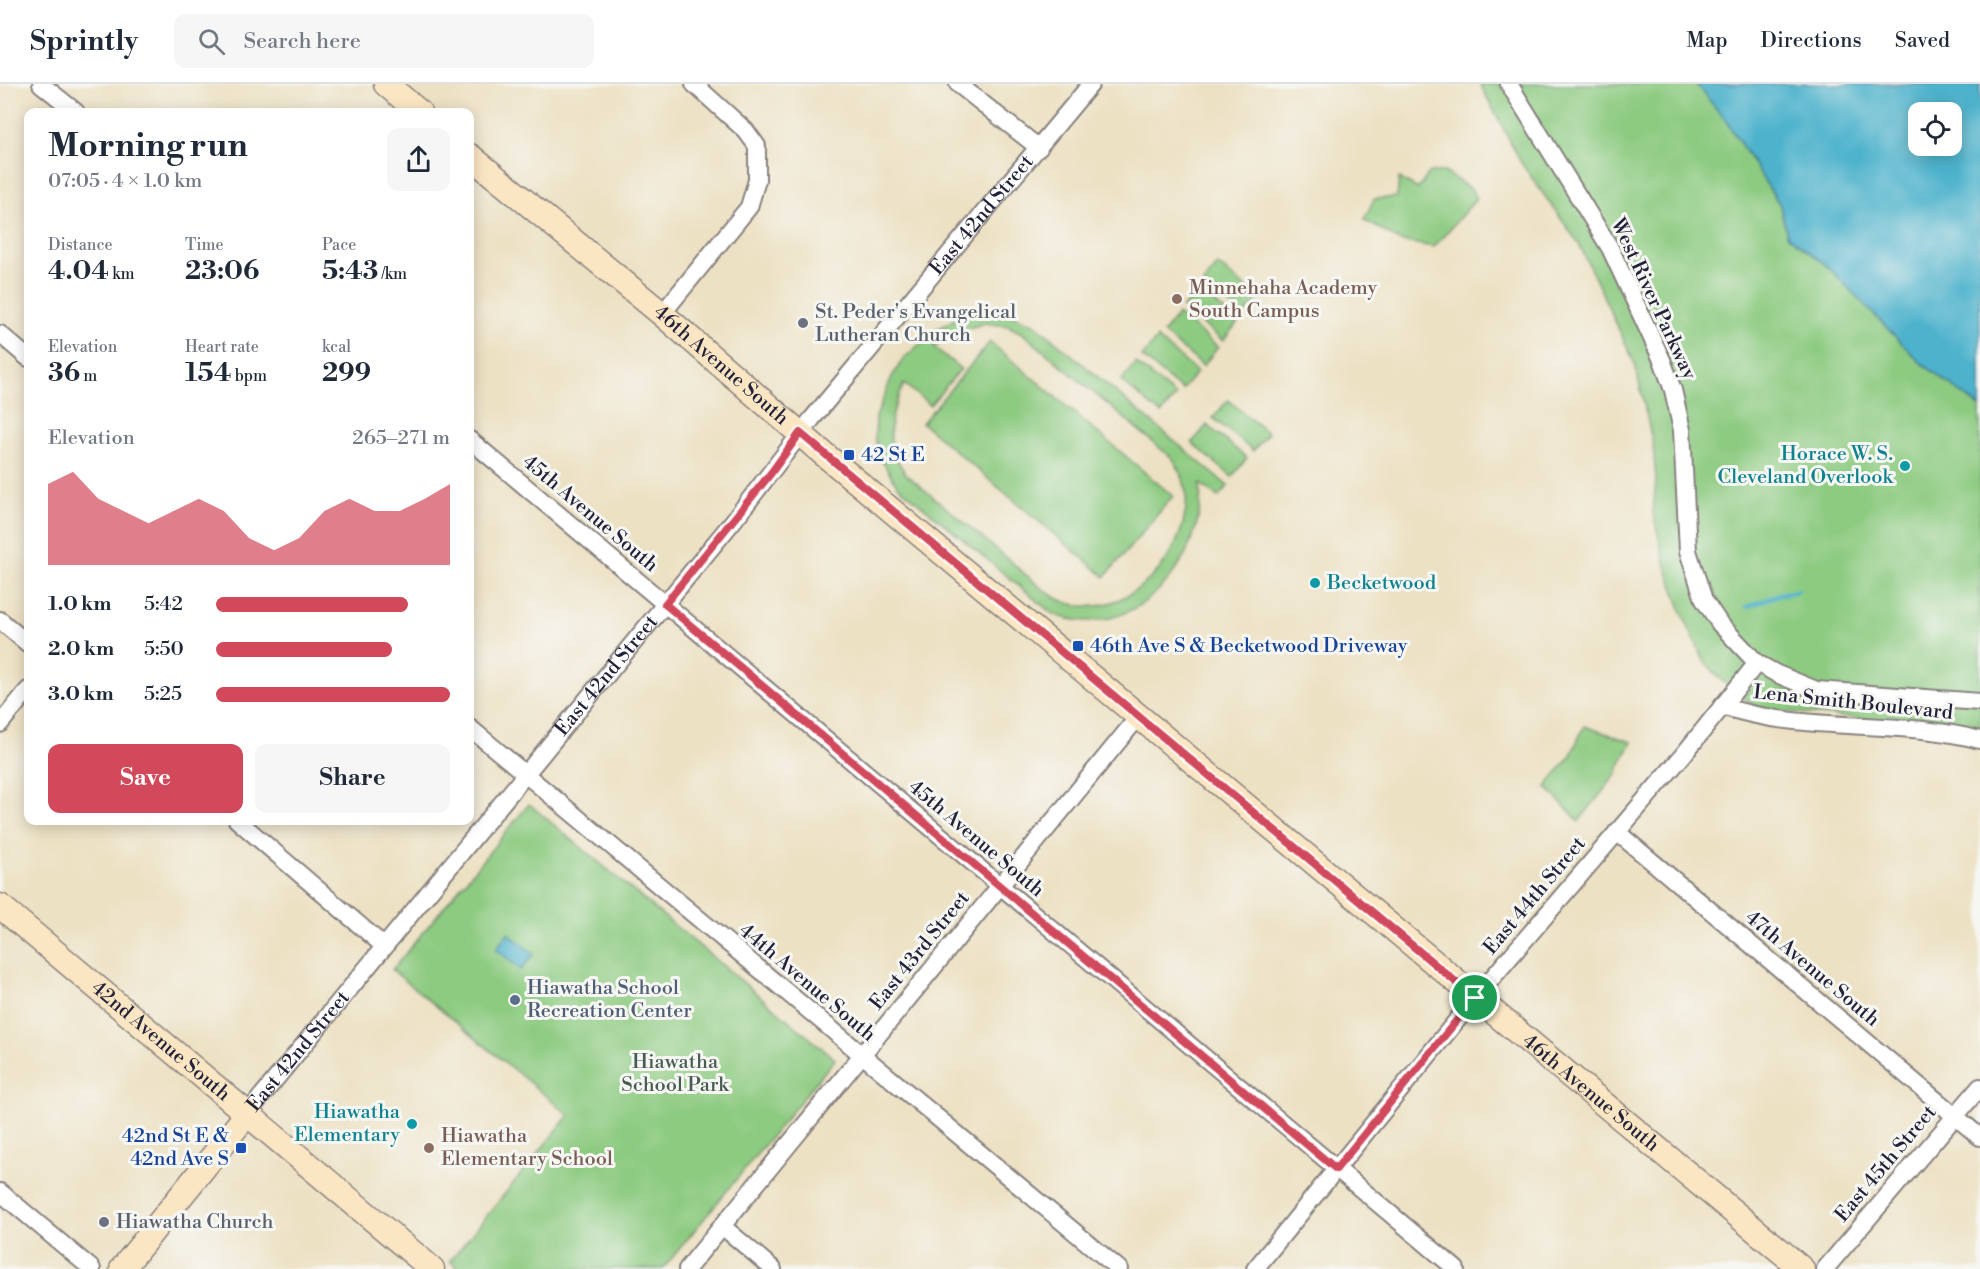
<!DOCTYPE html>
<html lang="en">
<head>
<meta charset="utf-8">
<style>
	body { margin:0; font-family:"Libre Bodoni",serif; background:#f6f6f7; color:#1f2937; height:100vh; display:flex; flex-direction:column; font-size:22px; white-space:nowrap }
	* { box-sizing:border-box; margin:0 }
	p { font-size:20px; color:#747a83 }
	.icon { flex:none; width:33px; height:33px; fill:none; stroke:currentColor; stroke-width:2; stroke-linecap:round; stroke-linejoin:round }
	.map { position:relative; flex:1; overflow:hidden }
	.panel { position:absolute; left:24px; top:24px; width:450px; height:717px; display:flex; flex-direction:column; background:#fff; border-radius:12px; box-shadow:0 3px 15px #0003 }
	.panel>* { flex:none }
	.fabs { position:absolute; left:1908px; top:18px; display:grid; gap:12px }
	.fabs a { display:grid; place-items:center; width:54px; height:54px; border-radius:12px; background:#fff; box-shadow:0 3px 15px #0003; font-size:30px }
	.pin { position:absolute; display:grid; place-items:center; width:51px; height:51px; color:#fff; margin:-26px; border:3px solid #fff; border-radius:50%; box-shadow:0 2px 6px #0007 }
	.round { display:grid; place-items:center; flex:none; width:63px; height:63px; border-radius:12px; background:#f6f6f7 }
	.overview { display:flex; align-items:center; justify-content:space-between; height:102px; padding:0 24px }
	h1 { font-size:33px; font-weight:700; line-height:45px }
	.metrics { display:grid; grid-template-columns:repeat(3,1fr); gap:9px; height:102px; padding:6px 24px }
	.metrics div { display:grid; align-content:center }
	.metrics b { font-size:26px; font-weight:700 }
	.metrics small { font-size:16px; font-weight:400 }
	.metrics p { font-size:16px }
	.chart { height:168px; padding:12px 24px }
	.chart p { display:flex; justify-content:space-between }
	.chart svg { width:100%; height:108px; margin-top:6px; fill:#d1495b; opacity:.7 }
	.button { display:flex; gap:12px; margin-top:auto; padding:12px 24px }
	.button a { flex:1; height:69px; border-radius:12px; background:#d1495b; color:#fff; font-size:24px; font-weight:700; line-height:69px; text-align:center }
	.button a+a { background:#f6f6f7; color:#1f2937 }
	ul { padding:0 24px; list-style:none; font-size:20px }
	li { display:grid; grid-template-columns:96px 72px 1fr; align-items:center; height:45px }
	li i { height:15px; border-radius:8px; background:#d1495b }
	header { display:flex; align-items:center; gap:36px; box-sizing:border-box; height:84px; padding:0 30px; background:#fff; border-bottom:2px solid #e0e1e3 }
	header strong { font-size:28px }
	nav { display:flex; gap:33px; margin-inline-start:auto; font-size:21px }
	.search { width:420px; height:54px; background:#f6f6f7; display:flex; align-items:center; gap:15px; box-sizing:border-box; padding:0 21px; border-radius:12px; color:#747a83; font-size:22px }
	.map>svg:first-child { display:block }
	.green { fill:#8dcb81; stroke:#58765e; stroke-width:1.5; fill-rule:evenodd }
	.water { fill:#4db2cc; stroke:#386a84; stroke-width:1.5; fill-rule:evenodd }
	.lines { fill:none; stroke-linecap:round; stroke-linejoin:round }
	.stream { stroke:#4db2cc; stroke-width:4.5 }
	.street-casing { stroke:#88827f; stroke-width:20 }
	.secondary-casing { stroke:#88827f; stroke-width:27 }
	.street { stroke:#fff; stroke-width:16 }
	.secondary { stroke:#fbe6c4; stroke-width:24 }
	.route-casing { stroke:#fff; stroke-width:12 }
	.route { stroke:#d1495b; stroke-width:8 }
	.education-dot { fill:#8d6e63; stroke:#f6f6f2; stroke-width:2 }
	.worship-dot { fill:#6b7280; stroke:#f6f6f2; stroke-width:2 }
	.transit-dot { fill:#1a4fb4; stroke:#f6f6f2; stroke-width:2 }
	.culture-dot { fill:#0f9aa8; stroke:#f6f6f2; stroke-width:2 }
	.service-dot { fill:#5c6f8a; stroke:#f6f6f2; stroke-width:2 }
	.labels { text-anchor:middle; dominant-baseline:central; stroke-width:6; stroke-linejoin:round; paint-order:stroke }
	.street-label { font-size:20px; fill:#22223b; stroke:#f6f6f2 }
	.education-label { font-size:20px; fill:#785e54; stroke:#f6f6f2; text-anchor:start }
	.worship-label { font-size:20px; fill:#5b616d; stroke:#f6f6f2; text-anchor:start }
	.culture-label { font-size:20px; fill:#0d838f; stroke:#f6f6f2; text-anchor:end }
	.transit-label { font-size:20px; fill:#164399; stroke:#f6f6f2; text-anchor:start }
	.service-label { font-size:20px; fill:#4e5e75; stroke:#f6f6f2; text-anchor:start }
	.park-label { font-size:20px; fill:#475d54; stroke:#f6f6f2 }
</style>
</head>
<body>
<header>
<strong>Sprintly</strong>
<div class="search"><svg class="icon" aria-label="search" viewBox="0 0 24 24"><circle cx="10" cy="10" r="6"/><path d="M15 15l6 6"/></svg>Search here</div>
<nav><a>Map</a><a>Directions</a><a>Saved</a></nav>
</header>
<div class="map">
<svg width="1980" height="1185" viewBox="0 0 1980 1185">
	<rect width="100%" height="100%" fill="#f6f6f2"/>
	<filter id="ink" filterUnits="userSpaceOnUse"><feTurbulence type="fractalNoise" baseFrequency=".0167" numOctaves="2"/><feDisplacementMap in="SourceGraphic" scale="12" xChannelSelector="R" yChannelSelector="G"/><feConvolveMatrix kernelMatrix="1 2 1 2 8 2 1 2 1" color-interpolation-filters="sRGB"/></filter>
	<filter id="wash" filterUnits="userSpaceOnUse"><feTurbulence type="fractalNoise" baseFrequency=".008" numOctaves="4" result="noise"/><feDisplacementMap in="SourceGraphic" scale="24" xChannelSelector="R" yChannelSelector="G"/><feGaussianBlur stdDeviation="1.35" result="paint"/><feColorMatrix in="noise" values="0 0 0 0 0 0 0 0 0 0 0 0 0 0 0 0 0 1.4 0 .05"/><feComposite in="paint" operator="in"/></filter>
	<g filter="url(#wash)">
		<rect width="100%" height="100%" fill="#ede1c3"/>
		<path class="green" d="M 1480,0 L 1696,0 L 1724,34 L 1780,121 L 1787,151 L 1826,181 L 1919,277 L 1980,323 L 1980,649 L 1957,644 L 1758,625 L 1721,596 L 1704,577 L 1683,531 L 1665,479 L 1653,429 L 1656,396 L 1653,361 L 1635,280 L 1579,160 L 1522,80 Z
			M 1443,87 L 1472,106 L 1476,115 L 1434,163 L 1400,157 L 1364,136 L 1374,115 L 1397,113 L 1399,94 L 1418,105 L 1429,89 Z
			M 1218,181 L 1259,214 L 1243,232 L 1203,199 Z
			M 1198,205 L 1238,238 L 1223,257 L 1183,224 Z
			M 982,226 L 1005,228 L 1036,241 L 1228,402 L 1219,413 L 1200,400 C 1207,476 1133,562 1053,530 L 897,401 L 879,372 L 875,354 L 876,333 L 892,292 L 904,274 L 937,245 L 962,231 ZM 984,239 L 1008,242 L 1022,249 L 1173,375 C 1192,403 1189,431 1175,461 C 1157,499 1110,533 1068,519 C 1045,511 1027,491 1009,476 C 975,448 941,419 907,391 C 883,360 888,334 904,300 L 930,321 L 961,285 L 934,263 L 953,250 Z
			M 1178,230 L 1218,263 L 1203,282 L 1163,249 Z
			M 1157,254 L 1197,288 L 1182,306 L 1142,273 Z
			M 990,258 L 1173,412 L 1105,493 L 922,339 Z
			M 1136,279 L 1176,312 L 1161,330 L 1121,297 Z
			M 1228,316 L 1268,349 L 1253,367 L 1213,334 Z
			M 1207,341 L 1247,374 L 1232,393 L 1192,359 Z
			M 1584,642 L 1632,658 L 1614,693 L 1579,737 L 1546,703 L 1571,671 Z
			M 529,720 L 835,975 L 663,1185 L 459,1185 L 450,1177 L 569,1031 L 392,886 Z"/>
		<path class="water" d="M 1696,0 L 1980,0 L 1980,323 L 1919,277 L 1826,181 L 1787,151 L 1780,121 L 1724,34 ZM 1918,28 L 1952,28 L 1952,62 L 1918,62 Z
			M 508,849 L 534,870 L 521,886 L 496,865 Z"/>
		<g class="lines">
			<path class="stream" d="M 1747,523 L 1780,510 L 1798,507"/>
		</g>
	</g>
	<g filter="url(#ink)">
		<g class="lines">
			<defs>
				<g id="street">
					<path d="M 41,0 L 76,28"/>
					<path d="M 958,0 L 1039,64"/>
					<path d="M 1509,0 L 1610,164 L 1662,276 L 1673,306 L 1682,346 L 1688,467 L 1704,516 L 1720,540 L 1757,579 L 1777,590 L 1816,606 L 1980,618"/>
					<path d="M 662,230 L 749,123 L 757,96 L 757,62 L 746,47 L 694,0"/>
					<path d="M 0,250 L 28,274"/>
					<path d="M 470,356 L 1456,1185"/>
					<path d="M 0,536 L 28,560"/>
					<path d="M 1722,622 C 1805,650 1896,634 1980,656"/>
					<path d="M 0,640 L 28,606"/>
					<path d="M 470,644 L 1119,1185"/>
					<path d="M 237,736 L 385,863"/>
					<path d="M 1617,748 L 1980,1053"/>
					<path id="s1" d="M 247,1030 L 734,436 L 811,336 L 1091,0"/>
					<path d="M 0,1108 L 92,1185"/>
					<path d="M 722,1142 L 773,1185"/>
					<path d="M 687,1185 L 1139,632"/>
					<path d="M 1255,1185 L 1475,914 L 1684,670 L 1757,579"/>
					<path d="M 1825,1185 L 1980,1003"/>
				</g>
				<g id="secondary">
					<path d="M 386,0 L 419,28"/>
					<path id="s2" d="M 470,72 L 662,230 L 819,366 L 1802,1185"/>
					<path id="s3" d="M 0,822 L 432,1185"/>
					<path d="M 122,1185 L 247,1030"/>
				</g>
			</defs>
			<use href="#street" class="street-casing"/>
			<use href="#secondary" class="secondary-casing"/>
			<use href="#street" class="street"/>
			<use href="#secondary" class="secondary"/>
		</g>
	</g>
	<g class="lines" filter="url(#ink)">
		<defs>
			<path id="route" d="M 800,349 L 1475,914 L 1336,1085 L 665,520 L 771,389 Z"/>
		</defs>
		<use href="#route" class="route-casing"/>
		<use href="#route" class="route"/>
	</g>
	<g class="education-dot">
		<circle cx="1177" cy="215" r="6"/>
		<circle cx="429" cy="1064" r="6"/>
	</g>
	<g class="worship-dot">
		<circle cx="803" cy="239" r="6"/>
		<circle cx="104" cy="1138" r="6"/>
	</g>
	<g class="transit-dot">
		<rect x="843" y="365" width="12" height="12" rx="3"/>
		<rect x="1072" y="556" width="12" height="12" rx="3"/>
		<rect x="235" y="1058" width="12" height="12" rx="3"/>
	</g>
	<g class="culture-dot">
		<circle cx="1905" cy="382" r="6"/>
		<circle cx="1315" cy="499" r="6"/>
		<circle cx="412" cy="1040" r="6"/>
	</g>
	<circle class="service-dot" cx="515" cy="916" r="6"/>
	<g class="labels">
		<g class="street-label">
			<text stroke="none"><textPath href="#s1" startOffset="1161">East 42nd Street</textPath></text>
			<text transform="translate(1653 215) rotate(65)">West River Parkway</text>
			<text stroke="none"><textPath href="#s2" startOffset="327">46th Avenue South</textPath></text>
			<text transform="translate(590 430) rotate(40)">45th Avenue South</text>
			<text stroke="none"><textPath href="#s1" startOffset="567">East 42nd Street</textPath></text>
			<text transform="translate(1853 619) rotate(6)">Lena Smith Boulevard</text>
			<text transform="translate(976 755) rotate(40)">45th Avenue South</text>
			<text transform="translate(1535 812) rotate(-50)">East 44th Street</text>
			<text transform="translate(920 867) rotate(-51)">East 43rd Street</text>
			<text transform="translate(1812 885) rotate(40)">47th Avenue South</text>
			<text transform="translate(807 899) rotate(40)">44th Avenue South</text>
			<text stroke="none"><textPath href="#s3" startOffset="210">42nd Avenue South</textPath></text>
			<text stroke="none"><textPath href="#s1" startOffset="81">East 42nd Street</textPath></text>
			<text stroke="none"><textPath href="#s2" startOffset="1461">46th Avenue South</textPath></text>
			<text transform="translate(1886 1080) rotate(-50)">East 45th Street</text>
		</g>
		<g class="education-label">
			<text x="1189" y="204">Minnehaha Academy<tspan x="1189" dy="23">South Campus</tspan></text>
			<text x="441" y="1052">Hiawatha<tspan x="441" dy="23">Elementary School</tspan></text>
		</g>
		<g class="worship-label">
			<text x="815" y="228">St. Peder's Evangelical<tspan x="815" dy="23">Lutheran Church</tspan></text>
			<text x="116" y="1138">Hiawatha Church</text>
		</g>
		<g class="culture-label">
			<text x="1893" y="370">Horace W. S.<tspan x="1893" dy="23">Cleveland Overlook</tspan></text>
			<text x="1327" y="499" text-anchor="start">Becketwood</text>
			<text x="400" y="1028">Hiawatha<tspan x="400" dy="23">Elementary</tspan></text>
		</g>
		<g class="transit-label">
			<text x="861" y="371">42 St E</text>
			<text x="1090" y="562">46th Ave S &amp; Becketwood Driveway</text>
			<text x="229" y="1052" text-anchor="end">42nd St E &amp;<tspan x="229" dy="23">42nd Ave S</tspan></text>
		</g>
		<g class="service-label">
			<text x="527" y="904">Hiawatha School<tspan x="527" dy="23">Recreation Center</tspan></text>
		</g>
		<g class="park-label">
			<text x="675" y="978">Hiawatha<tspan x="675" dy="23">School Park</tspan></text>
		</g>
	</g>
</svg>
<div class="fabs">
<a><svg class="icon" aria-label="locate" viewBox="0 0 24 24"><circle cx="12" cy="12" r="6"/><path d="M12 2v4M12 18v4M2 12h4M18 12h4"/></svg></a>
</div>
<div class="pin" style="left:1475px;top:914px;background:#1e9e55"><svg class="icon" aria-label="arrive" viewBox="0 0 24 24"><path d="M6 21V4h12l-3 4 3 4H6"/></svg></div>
<section class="panel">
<div class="overview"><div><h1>Morning run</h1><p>07:05 · 4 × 1.0 km</p></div><a class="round"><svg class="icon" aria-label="share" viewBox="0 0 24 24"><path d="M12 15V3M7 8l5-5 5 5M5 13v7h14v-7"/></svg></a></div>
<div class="metrics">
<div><p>Distance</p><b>4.04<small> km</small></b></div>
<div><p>Time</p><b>23:06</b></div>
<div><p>Pace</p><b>5:43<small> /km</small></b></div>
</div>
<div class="metrics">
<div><p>Elevation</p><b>36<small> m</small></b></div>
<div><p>Heart rate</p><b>154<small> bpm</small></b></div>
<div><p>kcal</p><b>299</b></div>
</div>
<div class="chart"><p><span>Elevation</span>265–271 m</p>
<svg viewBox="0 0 160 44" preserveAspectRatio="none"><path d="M0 44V11L10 6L20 17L30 22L40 27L50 22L60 17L70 22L80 33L90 38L100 33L110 22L120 17L130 22L140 22L150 17L160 11V44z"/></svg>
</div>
<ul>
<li><b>1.0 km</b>5:42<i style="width:82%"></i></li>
<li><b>2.0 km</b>5:50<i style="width:75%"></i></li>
<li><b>3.0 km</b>5:25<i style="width:100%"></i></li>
</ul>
<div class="button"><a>Save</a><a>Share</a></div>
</section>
</div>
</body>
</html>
